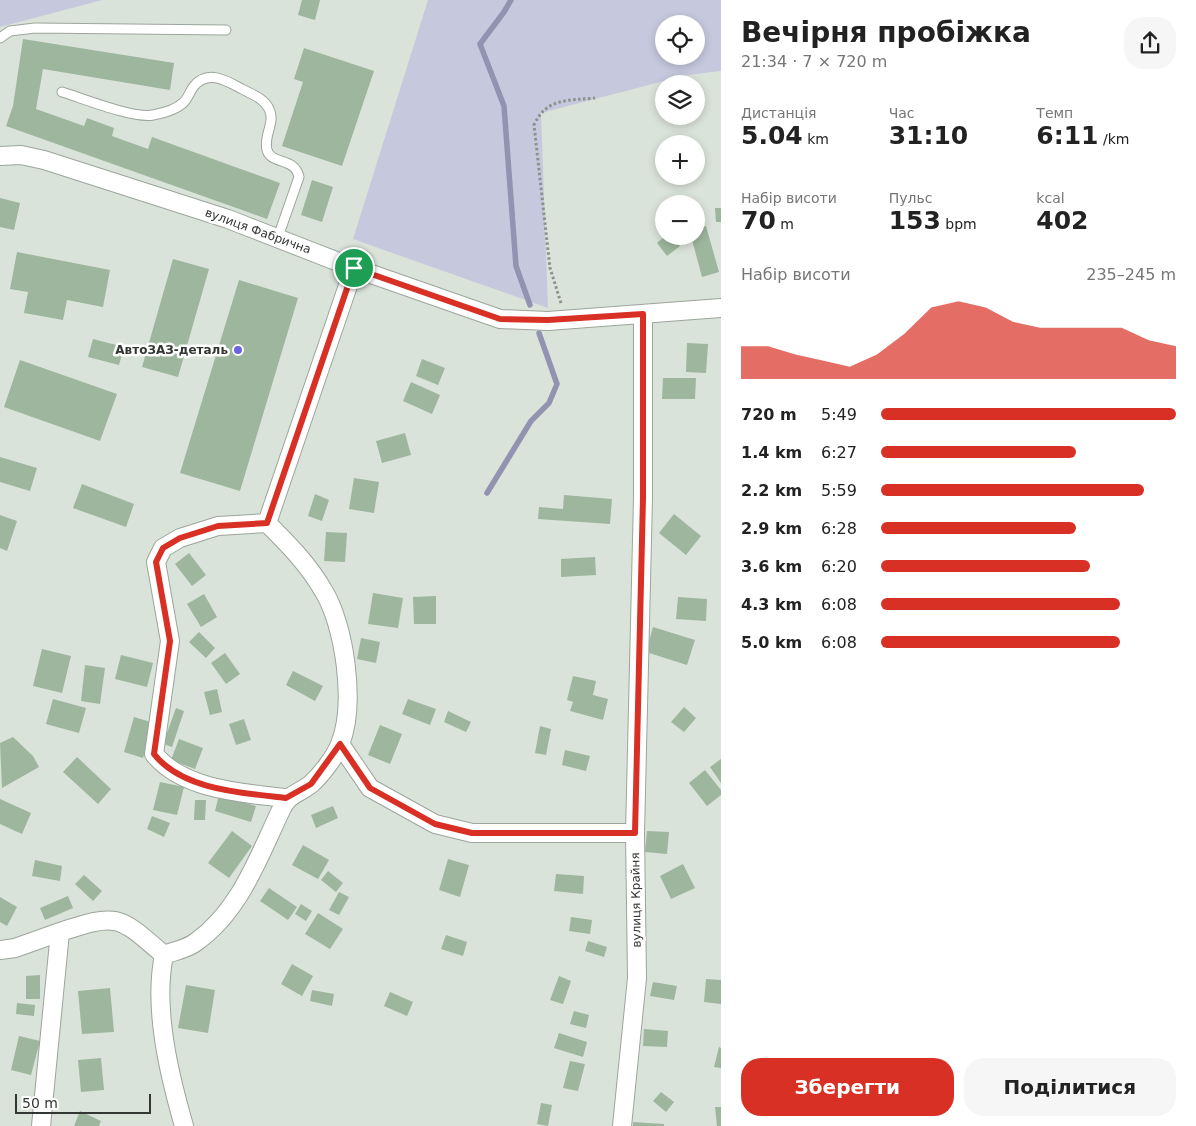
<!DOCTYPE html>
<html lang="uk">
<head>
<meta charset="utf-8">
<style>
	body { margin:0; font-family:"DejaVu Sans",sans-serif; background:#f6f6f6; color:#222; height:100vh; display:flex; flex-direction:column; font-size:19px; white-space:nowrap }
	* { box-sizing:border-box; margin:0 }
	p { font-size:16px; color:#767676 }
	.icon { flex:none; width:28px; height:28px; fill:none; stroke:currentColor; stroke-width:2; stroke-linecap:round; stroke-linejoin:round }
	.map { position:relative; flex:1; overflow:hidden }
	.side { display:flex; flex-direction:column; background:#fff; width:475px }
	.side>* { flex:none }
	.buttons { position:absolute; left:655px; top:15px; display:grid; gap:10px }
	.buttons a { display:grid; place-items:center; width:50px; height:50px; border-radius:50%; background:#fff; box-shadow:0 2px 8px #0003; font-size:25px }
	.scale { position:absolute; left:15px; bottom:12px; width:136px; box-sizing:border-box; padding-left:5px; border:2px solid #333733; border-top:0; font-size:14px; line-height:18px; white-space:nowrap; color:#333733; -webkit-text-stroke:4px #fff; paint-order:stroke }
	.pin { position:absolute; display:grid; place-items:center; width:42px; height:42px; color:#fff; margin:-21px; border:2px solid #fff; border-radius:50%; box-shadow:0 1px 5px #0007 }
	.round { display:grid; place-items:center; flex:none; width:52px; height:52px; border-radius:20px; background:#f6f6f6 }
	.summary { display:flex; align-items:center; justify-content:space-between; height:85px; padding:0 20px }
	h1 { font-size:28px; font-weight:800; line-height:38px }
	.stats { display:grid; grid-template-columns:repeat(3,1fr); gap:8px; height:85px; padding:5px 20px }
	.stats div { display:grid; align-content:center }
	.stats b { font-size:25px; font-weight:800 }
	.stats small { font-size:14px; font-weight:400 }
	.stats p { font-size:14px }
	.chart { height:140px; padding:10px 20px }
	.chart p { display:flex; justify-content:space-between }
	.chart svg { width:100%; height:90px; margin-top:5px; fill:#d93025; opacity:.7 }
	.cta { display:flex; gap:10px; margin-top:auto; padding:10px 20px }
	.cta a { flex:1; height:58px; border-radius:20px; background:#d93025; color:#fff; font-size:20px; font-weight:800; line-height:58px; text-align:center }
	.cta a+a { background:#f6f6f6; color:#222 }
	ul { padding:0 20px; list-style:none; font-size:16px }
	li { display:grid; grid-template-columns:80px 60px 1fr; align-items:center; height:38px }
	li i { height:12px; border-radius:6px; background:#d93025 }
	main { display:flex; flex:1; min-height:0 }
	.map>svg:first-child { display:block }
	.green { fill:#c6c8dd; fill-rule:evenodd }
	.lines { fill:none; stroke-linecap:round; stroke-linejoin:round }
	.stream { stroke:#9193b1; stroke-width:5.5 }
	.building { fill:#9db69d }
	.service-casing { stroke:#9ca59c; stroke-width:11 }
	.minor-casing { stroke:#9ca59c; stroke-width:20 }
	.path { stroke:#8b918a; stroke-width:3; stroke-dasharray:2.5 2.5; stroke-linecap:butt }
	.service { stroke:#fff; stroke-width:9 }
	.minor { stroke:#fff; stroke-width:18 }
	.route-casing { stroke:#fff; stroke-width:10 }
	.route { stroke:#d93025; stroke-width:6 }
	.poi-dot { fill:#6b64de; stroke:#fff; stroke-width:2 }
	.labels { text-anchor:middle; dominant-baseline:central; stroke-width:5; stroke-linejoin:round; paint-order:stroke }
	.street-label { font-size:12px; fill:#333733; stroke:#fff }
	.poi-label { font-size:12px; font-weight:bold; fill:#333733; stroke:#fff; text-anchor:end }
</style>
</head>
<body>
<main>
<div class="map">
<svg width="721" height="1126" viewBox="0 0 721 1126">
	<rect width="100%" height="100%" fill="#dae3d9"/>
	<path class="green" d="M 0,0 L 102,0 L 0,27 Z
		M 428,0 L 721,0 L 721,71 L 687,75 L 541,113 L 548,308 L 353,239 ZM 664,24 L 696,24 L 696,56 L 664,56 Z"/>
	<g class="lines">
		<path class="stream" d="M 511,0 L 504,12 L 480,44 L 504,106 L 516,266 L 530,305
			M 487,493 L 531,421 L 549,403 L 557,384 L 539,333"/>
	</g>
	<path class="building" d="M 302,0 L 320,0 L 315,20 L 298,15 Z
		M 23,39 L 174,63 L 170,90 L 43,69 L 36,109 L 84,126 L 87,118 L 114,128 L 112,136 L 148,149 L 152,137 L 280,183 L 267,219 L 6,126 L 13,106 Z
		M 304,48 L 374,71 L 342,166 L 282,146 L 303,82 L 294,79 Z
		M 312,180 L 333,187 L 322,222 L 301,215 Z
		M 0,198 L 20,203 L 14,230 L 0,227 Z
		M 715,208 L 721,208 L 721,222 L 716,222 Z
		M 706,226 L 719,272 L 702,277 L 691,236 L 696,236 L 696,229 Z
		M 665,236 L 672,236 L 680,246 L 667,256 L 657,243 Z
		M 17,252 L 110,270 L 103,307 L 67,300 L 63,320 L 24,313 L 28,292 L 10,289 Z
		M 173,259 L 209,269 L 178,377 L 142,367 Z
		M 239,280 L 298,298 L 240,491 L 180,473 Z
		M 93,339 L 124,347 L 119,365 L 88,357 Z
		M 687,343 L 708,344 L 706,373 L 686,372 Z
		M 422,359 L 445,368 L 438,385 L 416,376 Z
		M 20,360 L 117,394 L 100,441 L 4,407 Z
		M 663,378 L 696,378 L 695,399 L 662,399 Z
		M 411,382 L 440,395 L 432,414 L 403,401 Z
		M 405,433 L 411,455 L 382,463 L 376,441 Z
		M 0,457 L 37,468 L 30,491 L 0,482 Z
		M 354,478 L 379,482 L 374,513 L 349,509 Z
		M 82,484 L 134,504 L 126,527 L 73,508 Z
		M 315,494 L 329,500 L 322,521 L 308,516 Z
		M 564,495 L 612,499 L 610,524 L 538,519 L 539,507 L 563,509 Z
		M 674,514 L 701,536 L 686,555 L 659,533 Z
		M 0,515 L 17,521 L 7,551 L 0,548 Z
		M 326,532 L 347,533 L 345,562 L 324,561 Z
		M 189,553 L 206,575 L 192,586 L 175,564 Z
		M 595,557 L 596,575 L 561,577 L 561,559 Z
		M 373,593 L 403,598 L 398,628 L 368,624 Z
		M 204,594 L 217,617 L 201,627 L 187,604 Z
		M 436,596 L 436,624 L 414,624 L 413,597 Z
		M 678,597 L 707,599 L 706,621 L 676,619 Z
		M 653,627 L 695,640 L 687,665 L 646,652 Z
		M 199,632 L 215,648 L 206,658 L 189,642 Z
		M 361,638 L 380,642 L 376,663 L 357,659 Z
		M 42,649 L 71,656 L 62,693 L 33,686 Z
		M 225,653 L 240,674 L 226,684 L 211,663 Z
		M 121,655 L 153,663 L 147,687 L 115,679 Z
		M 85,665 L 105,668 L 100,704 L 81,701 Z
		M 293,671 L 323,686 L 315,701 L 286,685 Z
		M 573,676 L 596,681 L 593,695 L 608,699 L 603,720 L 570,711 L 573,702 L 567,700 Z
		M 217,689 L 222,712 L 210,715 L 204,692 Z
		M 53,699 L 86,708 L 79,733 L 46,724 Z
		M 408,699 L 436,709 L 430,725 L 402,714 Z
		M 684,707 L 696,718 L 684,732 L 671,722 Z
		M 176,708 L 184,711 L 172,747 L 163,744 Z
		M 448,711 L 471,722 L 466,732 L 444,722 Z
		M 134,717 L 154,723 L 143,758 L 124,752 Z
		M 244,719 L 251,740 L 236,745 L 229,724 Z
		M 380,725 L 402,734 L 390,764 L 368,755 Z
		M 540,726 L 551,729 L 546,755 L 535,753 Z
		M 13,737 L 33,756 L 39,767 L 2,788 L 0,743 Z
		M 179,739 L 203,748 L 195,769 L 171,760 Z
		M 565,750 L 590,756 L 586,771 L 562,765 Z
		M 77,757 L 111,789 L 98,804 L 63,772 Z
		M 721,759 L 721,783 L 710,767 Z
		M 705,770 L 721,790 L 721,795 L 707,806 L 689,783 Z
		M 160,782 L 184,787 L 177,815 L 153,810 Z
		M 219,795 L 256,806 L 251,822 L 215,811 Z
		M 0,799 L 31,813 L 22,834 L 0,824 Z
		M 195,800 L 206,800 L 205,820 L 194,820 Z
		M 333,806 L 338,818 L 316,828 L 311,815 Z
		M 152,816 L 170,823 L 164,837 L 147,829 Z
		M 232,831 L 252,846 L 229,878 L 208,863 Z
		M 647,831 L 669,832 L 667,854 L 645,852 Z
		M 303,845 L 329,860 L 318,879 L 292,865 Z
		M 448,859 L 469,865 L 460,897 L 439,890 Z
		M 35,860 L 62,866 L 60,881 L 32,876 Z
		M 683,864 L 695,888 L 671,899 L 660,876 Z
		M 328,871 L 343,883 L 336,892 L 321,880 Z
		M 556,874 L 584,876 L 583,894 L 554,891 Z
		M 84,875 L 102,891 L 93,901 L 75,884 Z
		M 269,888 L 297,907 L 288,920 L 260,901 Z
		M 339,892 L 349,897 L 339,915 L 329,910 Z
		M 68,896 L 73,908 L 45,920 L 40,908 Z
		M 0,897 L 17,907 L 7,926 L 0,922 Z
		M 301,904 L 312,911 L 306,921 L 295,914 Z
		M 318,913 L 343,929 L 330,949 L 305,934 Z
		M 571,917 L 592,920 L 590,934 L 569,931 Z
		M 446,935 L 467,942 L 463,956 L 441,949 Z
		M 588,941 L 607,947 L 604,957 L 585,951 Z
		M 292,964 L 313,976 L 302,996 L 281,984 Z
		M 40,975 L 40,999 L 26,999 L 26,976 Z
		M 559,976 L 571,981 L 563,1004 L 550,1000 Z
		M 706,979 L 721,980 L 721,1004 L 704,1002 Z
		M 653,982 L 677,986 L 674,1000 L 650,996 Z
		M 186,985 L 215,990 L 208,1033 L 178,1028 Z
		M 110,988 L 114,1032 L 82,1034 L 78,991 Z
		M 312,990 L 334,994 L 332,1006 L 310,1001 Z
		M 390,992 L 413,1002 L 407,1016 L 384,1006 Z
		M 17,1003 L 35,1005 L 34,1016 L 16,1014 Z
		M 574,1011 L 589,1015 L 586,1028 L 570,1024 Z
		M 644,1029 L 668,1031 L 667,1047 L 643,1046 Z
		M 559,1033 L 587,1042 L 583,1057 L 554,1048 Z
		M 19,1036 L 40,1041 L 31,1075 L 11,1070 Z
		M 719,1047 L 721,1048 L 721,1068 L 714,1067 Z
		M 101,1058 L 104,1090 L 81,1092 L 78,1060 Z
		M 570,1061 L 585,1064 L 578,1091 L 563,1088 Z
		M 661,1092 L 674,1102 L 666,1112 L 653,1101 Z
		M 541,1103 L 552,1105 L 548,1126 L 537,1124 Z
		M 715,1107 L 721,1107 L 721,1126 L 717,1126 Z
		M 80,1111 L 101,1121 L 99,1126 L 74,1126 Z
		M 633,1122 L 664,1124 L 664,1126 L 633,1126 Z"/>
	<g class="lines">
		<defs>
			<path id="service" d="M 0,38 L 10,31 L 35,28 L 226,30
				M 62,92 C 82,98 134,119 153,115 C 164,113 176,110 184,102 C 188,98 190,91 194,86 C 208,69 227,81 242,89 C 251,94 264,98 269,109 C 276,122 263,136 267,150 C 271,165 295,157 299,177 L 278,237"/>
			<path id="minor" d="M 0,156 L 21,155 L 44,160 L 228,219 L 354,268 L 500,319 L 548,321 L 721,308
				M 267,523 L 218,526 L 180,538 L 163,548 L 156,562 L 170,641 L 154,754 C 183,790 243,793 286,798
				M 340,744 L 370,788 L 435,824 L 472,833 L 635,833
				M 60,932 C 118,913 118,915 164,955
				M 0,950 L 15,948 L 60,932 L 41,1126
				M 164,955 C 174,951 187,949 196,942 C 240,911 258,858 281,810 C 289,793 297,795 311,784 C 321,775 335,757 340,744 C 356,705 345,625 323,590 C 308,564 288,544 267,523 L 354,268
				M 164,955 C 153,1008 169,1074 184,1126
				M 622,1126 L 637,978 L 635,833 L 643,498 L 643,314"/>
		</defs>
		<use href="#service" class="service-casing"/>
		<use href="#minor" class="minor-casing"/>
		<path class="path" d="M 561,303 L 550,268 L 534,125 C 547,97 568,101 595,98"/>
		<use href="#service" class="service"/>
		<use href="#minor" class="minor"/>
	</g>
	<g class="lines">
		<defs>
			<path id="route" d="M 354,268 L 500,319 L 548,320 L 643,314 L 643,498 L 635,833 L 472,833 L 435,824 L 370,788 L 340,744 L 311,784 L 286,798 C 243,793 182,790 154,754 L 170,641 L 156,562 L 163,548 L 180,538 L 218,526 L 267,523 Z"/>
		</defs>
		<use href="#route" class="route-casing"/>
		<use href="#route" class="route"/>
	</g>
	<circle class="poi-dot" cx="238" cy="350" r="5"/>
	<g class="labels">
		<g class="street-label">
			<text transform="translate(258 231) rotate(20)">вулиця Фабрична</text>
			<text transform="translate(636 900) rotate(-91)">вулиця Крайня</text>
		</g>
		<g class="poi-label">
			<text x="228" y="350">АвтоЗАЗ-деталь</text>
		</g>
	</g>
</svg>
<div class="buttons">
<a><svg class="icon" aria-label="locate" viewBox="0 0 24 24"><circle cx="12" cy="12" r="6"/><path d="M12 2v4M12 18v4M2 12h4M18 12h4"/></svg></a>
<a><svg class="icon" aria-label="layers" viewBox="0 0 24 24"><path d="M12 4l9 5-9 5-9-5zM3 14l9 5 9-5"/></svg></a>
<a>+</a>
<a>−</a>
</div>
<div class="scale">50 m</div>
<div class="pin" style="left:354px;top:268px;background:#1e9e55"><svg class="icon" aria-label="arrive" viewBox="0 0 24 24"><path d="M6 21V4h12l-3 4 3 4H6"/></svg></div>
</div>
<section class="side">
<div class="summary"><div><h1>Вечірня пробіжка</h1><p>21:34 · 7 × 720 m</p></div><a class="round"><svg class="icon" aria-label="share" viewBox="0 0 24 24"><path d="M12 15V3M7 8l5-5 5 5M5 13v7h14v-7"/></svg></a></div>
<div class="stats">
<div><p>Дистанція</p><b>5.04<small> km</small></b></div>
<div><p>Час</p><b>31:10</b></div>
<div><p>Темп</p><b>6:11<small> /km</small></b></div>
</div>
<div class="stats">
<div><p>Набір висоти</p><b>70<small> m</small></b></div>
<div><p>Пульс</p><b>153<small> bpm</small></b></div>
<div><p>kcal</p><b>402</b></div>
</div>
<div class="chart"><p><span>Набір висоти</span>235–245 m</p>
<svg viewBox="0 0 160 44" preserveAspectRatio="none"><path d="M0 44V28L10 28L20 32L30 35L40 38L50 32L60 22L70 9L80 6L90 9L100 16L110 19L120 19L130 19L140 19L150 25L160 28V44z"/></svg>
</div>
<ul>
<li><b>720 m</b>5:49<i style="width:100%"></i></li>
<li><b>1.4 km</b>6:27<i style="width:66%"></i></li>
<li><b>2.2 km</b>5:59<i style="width:89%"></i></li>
<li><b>2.9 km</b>6:28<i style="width:66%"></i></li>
<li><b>3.6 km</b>6:20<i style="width:71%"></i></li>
<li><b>4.3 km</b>6:08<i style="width:81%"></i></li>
<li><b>5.0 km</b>6:08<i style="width:81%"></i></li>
</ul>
<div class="cta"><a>Зберегти</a><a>Поділитися</a></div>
</section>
</main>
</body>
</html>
